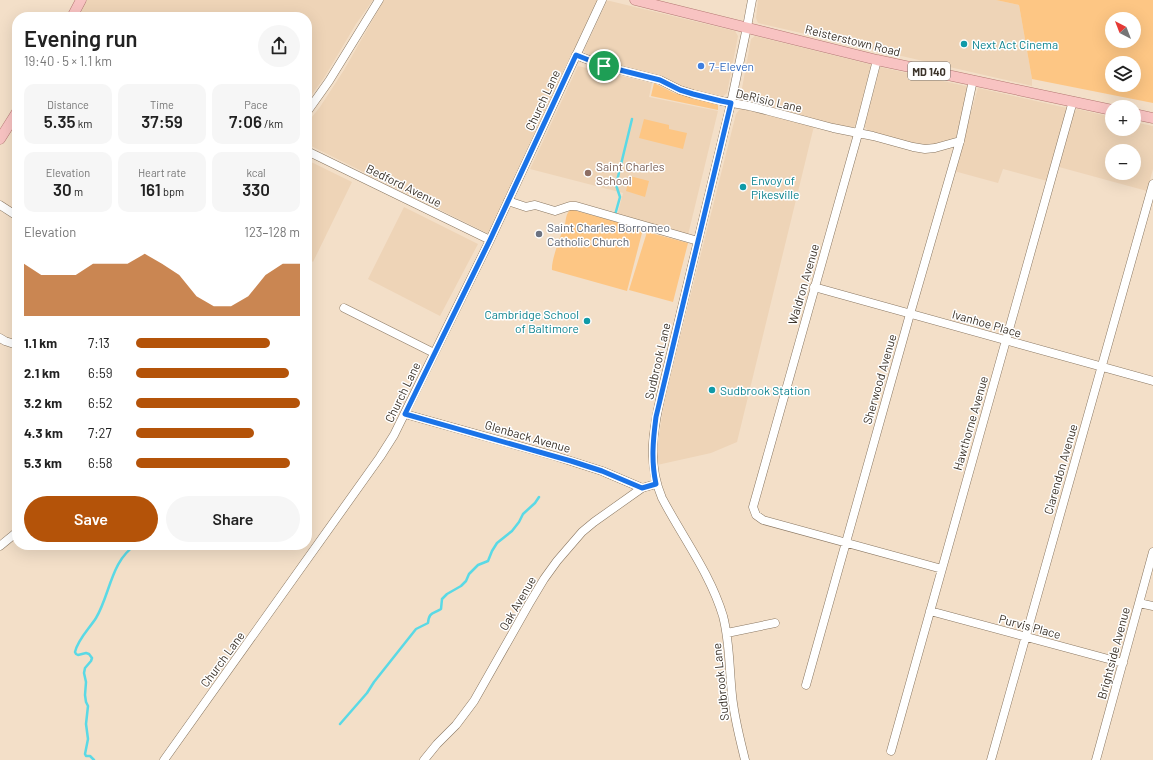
<!DOCTYPE html>
<html lang="en">
<head>
<meta charset="utf-8">
<style>
	body { margin:0; font-family:Barlow,sans-serif; background:#f6f6f6; color:#222; height:100vh; display:flex; flex-direction:column; font-size:15px; white-space:nowrap }
	* { box-sizing:border-box; margin:0 }
	p { font-size:13px; color:#767676 }
	.icon { flex:none; width:22px; height:22px; fill:none; stroke:currentColor; stroke-width:2; stroke-linecap:round; stroke-linejoin:round }
	.map { position:relative; flex:1; overflow:hidden }
	.sheet { position:absolute; left:12px; top:12px; width:300px; height:538px; display:flex; flex-direction:column; background:#fff; border-radius:16px; box-shadow:0 4px 16px #0002 }
	.sheet>* { flex:none }
	.needle { width:26px; rotate:318deg }
	.fabs { position:absolute; left:1105px; top:12px; display:grid; gap:8px }
	.fabs a { display:grid; place-items:center; width:36px; height:36px; border-radius:50%; background:#fff; box-shadow:0 4px 16px #0002; font-size:20px }
	.pin { position:absolute; display:grid; place-items:center; width:34px; height:34px; color:#fff; margin:-17px; border:2px solid #fff; border-radius:50%; box-shadow:0 1px 4px #0007 }
	.round { display:grid; place-items:center; flex:none; width:42px; height:42px; border-radius:21px; background:#f6f6f6 }
	.overview { display:flex; align-items:center; justify-content:space-between; height:68px; padding:0 12px }
	h1 { font-size:22px; font-weight:600; line-height:30px }
	.metrics { display:grid; grid-template-columns:repeat(3,1fr); gap:6px; height:68px; padding:4px 12px }
	.metrics div { display:grid; align-content:center; border-radius:10px; background:#f6f6f6; text-align:center }
	.metrics b { font-size:17px; font-weight:600 }
	.metrics small { font-size:11px; font-weight:400 }
	.metrics p { font-size:11px }
	.chart { height:112px; padding:8px 12px }
	.chart p { display:flex; justify-content:space-between }
	.chart svg { width:100%; height:72px; margin-top:4px; fill:#b45309; opacity:.7 }
	.cta { display:flex; gap:8px; margin-top:auto; padding:8px 12px }
	.cta a { flex:1; height:46px; border-radius:24px; background:#b45309; color:#fff; font-size:16px; font-weight:600; line-height:46px; text-align:center }
	.cta a+a { background:#f6f6f6; color:#222 }
	ul { padding:0 12px; list-style:none; font-size:13px }
	li { display:grid; grid-template-columns:64px 48px 1fr; align-items:center; height:30px }
	li i { height:10px; border-radius:5px; background:#b45309 }
	.map>svg:first-child { display:block }
	.built { fill:#eed4b7; fill-rule:evenodd }
	.green { fill:#fdc684; fill-rule:evenodd }
	.lines { fill:none; stroke-linecap:round; stroke-linejoin:round }
	.stream { stroke:#5ad9e5; stroke-width:2.5 }
	.minor-casing { stroke:#897762; stroke-width:9 }
	.major-casing { stroke:#b37772; stroke-width:11 }
	.minor { stroke:#fff; stroke-width:8 }
	.major { stroke:#f8c3c2; stroke-width:10 }
	.route-casing { stroke:#fff; stroke-width:8 }
	.route { stroke:#1a73e8; stroke-width:5 }
	.culture-dot { fill:#0f9aa8; stroke:#fff; stroke-width:1.5 }
	.shop-dot { fill:#3f7fe0; stroke:#fff; stroke-width:1.5 }
	.education-dot { fill:#8d6e63; stroke:#fff; stroke-width:1.5 }
	.worship-dot { fill:#6b7280; stroke:#fff; stroke-width:1.5 }
	.labels { text-anchor:middle; dominant-baseline:central; stroke-width:3; stroke-linejoin:round; paint-order:stroke }
	.shield { fill:#fff; stroke:#76706a; stroke-width:1 }
	.shield-label { font-size:11px; font-weight:bold; fill:#3b332a }
	.street-label { font-size:12px; fill:#3b332a; stroke:#fff }
	.culture-label { font-size:12px; fill:#0d838f; stroke:#fff; text-anchor:start }
	.shop-label { font-size:12px; fill:#366cbe; stroke:#fff; text-anchor:start }
	.education-label { font-size:12px; fill:#785e54; stroke:#fff; text-anchor:start }
	.worship-label { font-size:12px; fill:#5b616d; stroke:#fff; text-anchor:start }
</style>
</head>
<body>
<div class="map">
<svg width="1153" height="760" viewBox="0 0 1153 760">
	<rect width="100%" height="100%" fill="#f3dfc8"/>
	<path class="built" d="M 87,0 L 373,0 L 356,24 L 324,78 L 307,101 L 307,17 L 79,17 Z
		M 384,0 L 597,0 L 597,3 L 489,234 L 307,144 L 307,123 L 320,107 L 344,70 Z
		M 758,0 L 996,0 L 1019,5 L 1032,79 L 1032,86 L 758,23 L 756,18 Z
		M 607,1 L 610,1 L 735,31 L 738,36 L 727,93 L 721,98 L 694,91 L 680,86 L 660,76 L 599,60 L 586,54 L 584,51 L 585,48 L 606,3 Z
		M 755,36 L 873,65 L 857,123 L 855,126 L 852,128 L 847,128 L 743,100 L 741,94 L 751,39 Z
		M 578,66 L 652,83 L 649,97 L 718,111 L 688,235 L 617,216 L 623,193 L 530,169 Z
		M 880,67 L 970,87 L 956,137 L 953,140 L 936,145 L 924,145 L 913,144 L 870,132 L 867,130 L 865,127 L 865,123 Z
		M 978,88 L 1067,108 L 1047,181 L 1003,169 L 998,183 L 954,171 Z
		M 740,109 L 744,109 L 814,126 L 737,442 L 711,453 L 657,465 L 658,442 L 665,397 L 736,114 Z
		M 1077,109 L 1112,117 L 1112,129 L 1134,129 L 1134,122 L 1153,126 L 1153,169 L 1147,191 L 1059,167 L 1074,112 ZM 1112,151 L 1134,151 L 1134,173 L 1112,173 Z
		M 307,160 L 352,182 L 313,262 L 307,257 Z
		M 404,207 L 478,244 L 440,316 L 368,279 Z"/>
	<path class="green" d="M 996,0 L 1153,0 L 1153,103 L 1032,79 L 1019,5 ZM 1112,19 L 1134,19 L 1134,41 L 1112,41 ZM 1112,63 L 1134,63 L 1134,85 L 1112,85 Z
		M 654,83 L 674,93 L 718,105 L 718,110 L 651,96 Z
		M 644,119 L 669,125 L 669,129 L 687,133 L 683,149 L 639,138 Z
		M 630,176 L 649,181 L 645,197 L 626,191 Z
		M 570,210 L 573,210 L 643,229 L 627,291 L 552,270 C 551,260 561,235 565,224 C 566,219 566,214 570,210 Z
		M 647,232 L 688,243 L 673,302 L 629,290 Z"/>
	<g class="lines">
		<path class="stream" d="M 615,215 L 620,197 L 616,185 L 632,119
			M 340,724 L 367,693 L 374,682 L 416,629 L 428,623 C 429,612 433,614 441,609 L 442,599 L 447,594 L 461,586 L 466,581 L 469,574 L 478,565 L 488,561 L 492,551 L 497,543 L 512,531 L 519,522 L 523,514 L 535,503 L 539,497
			M 94,760 L 90,756 L 86,756 L 85,754 L 88,739 L 86,724 L 88,706 L 86,702 L 85,695 L 86,682 L 84,673 L 85,668 L 91,661 L 92,658 L 89,654 L 86,653 L 78,655 L 76,654 L 75,652 C 78,639 89,629 96,618 C 110,595 111,560 136,545"/>
		<defs>
			<path id="minor" d="M 576,55 L 604,66 L 660,80 L 680,90 L 693,94 L 721,101 L 749,106 L 769,111 L 833,128 L 873,136 L 913,147 L 925,149 L 935,148 L 960,141
				M 877,60 L 858,134 L 753,507 L 756,515 L 763,520 L 942,569
				M 307,112 L 329,81 L 379,0
				M 307,151 L 490,240
				M 508,201 L 526,207 L 535,205 L 555,211 L 570,206 L 576,206 L 698,241
				M 0,205 L 17,216
				M 814,287 L 1153,381
				M 344,308 L 434,353
				M 0,338 L 5,341 L 17,345
				M 405,414 L 555,456 L 602,471 L 642,488
				M 0,546 L 17,532
				M 1139,603 L 1153,606
				M 930,611 L 1123,663
				M 727,633 L 775,623
				M 806,685 L 910,314 L 960,141 L 973,80
				M 891,751 L 1073,101
				M 164,760 L 380,457 L 394,435 L 490,240 L 602,0
				M 424,760 L 437,744 L 456,725 L 474,701 L 529,604 L 544,579 L 557,561 L 582,532 L 594,522 L 642,488 L 656,484
				M 745,760 C 740,739 734,717 732,695 C 729,667 730,643 723,616 C 710,573 683,538 662,498 C 647,463 653,431 661,395 L 731,103 L 747,27 L 752,0
				M 991,760 L 1153,184
				M 1096,760 L 1153,552"/>
			<path id="major" d="M 635,0 L 877,60 L 1112,110
				M 72,17 L 81,0
				M 1134,114 L 1153,118
				M 0,139 L 17,112"/>
		</defs>
		<use href="#minor" class="minor-casing"/>
		<use href="#major" class="major-casing"/>
		<use href="#minor" class="minor"/>
		<use href="#major" class="major"/>
	</g>
	<g class="lines">
		<defs>
			<path id="route" d="M 576,55 L 604,66 L 660,80 L 680,90 L 693,94 L 721,101 L 731,103 L 656,417 C 653,440 651,461 656,484 L 642,488 L 602,471 L 571,461 L 405,414 L 490,240 Z"/>
		</defs>
		<use href="#route" class="route-casing"/>
		<use href="#route" class="route"/>
	</g>
	<g class="culture-dot">
		<circle cx="964" cy="44" r="4"/>
		<circle cx="743" cy="187" r="4"/>
		<circle cx="587" cy="321" r="4"/>
		<circle cx="712" cy="390" r="4"/>
	</g>
	<circle class="shop-dot" cx="701" cy="66" r="4"/>
	<circle class="education-dot" cx="588" cy="173" r="4"/>
	<circle class="worship-dot" cx="539" cy="234" r="4"/>
	<g class="labels">
		<rect class="shield" x="908" y="62" width="42" height="18" rx="3"/>
		<g class="shield-label">
			<text x="929" y="71">MD 140</text>
		</g>
		<g class="street-label">
			<text transform="translate(853 40) rotate(14)">Reisterstown Road</text>
			<text transform="translate(542 100) rotate(-65)">Church Lane</text>
			<text transform="translate(769 100) rotate(13)">DeRisio Lane</text>
			<text transform="translate(404 185) rotate(26)">Bedford Avenue</text>
			<text transform="translate(803 284) rotate(-74)">Waldron Avenue</text>
			<text transform="translate(987 323) rotate(16)">Ivanhoe Place</text>
			<text transform="translate(657 361) rotate(-77)">Sudbrook Lane</text>
			<text transform="translate(879 379) rotate(-74)">Sherwood Avenue</text>
			<text transform="translate(402 392) rotate(-64)">Church Lane</text>
			<text transform="translate(970 423) rotate(-74)">Hawthorne Avenue</text>
			<text transform="translate(528 436) rotate(16)">Glenback Avenue</text>
			<text transform="translate(1060 469) rotate(-74)">Clarendon Avenue</text>
			<text transform="translate(517 603) rotate(-60)">Oak Avenue</text>
			<text transform="translate(1030 626) rotate(15)">Purvis Place</text>
			<text transform="translate(1113 653) rotate(-75)">Brightside Avenue</text>
			<text transform="translate(222 659) rotate(-54)">Church Lane</text>
			<text transform="translate(720 682) rotate(-96)">Sudbrook Lane</text>
		</g>
		<g class="culture-label">
			<text x="972" y="44">Next Act Cinema</text>
			<text x="751" y="180">Envoy of<tspan x="751" dy="14">Pikesville</tspan></text>
			<text x="579" y="314" text-anchor="end">Cambridge School<tspan x="579" dy="14">of Baltimore</tspan></text>
			<text x="720" y="390">Sudbrook Station</text>
		</g>
		<g class="shop-label">
			<text x="709" y="66">7-Eleven</text>
		</g>
		<g class="education-label">
			<text x="596" y="166">Saint Charles<tspan x="596" dy="14">School</tspan></text>
		</g>
		<g class="worship-label">
			<text x="547" y="227">Saint Charles Borromeo<tspan x="547" dy="14">Catholic Church</tspan></text>
		</g>
	</g>
</svg>
<div class="fabs">
<a><svg class="needle" viewBox="-14 -14 28 28"><path d="M0-13l5 13h-10z" fill="#e53935"/><path d="M0 13l5-13h-10z" fill="#767676"/></svg></a>
<a><svg class="icon" aria-label="layers" viewBox="0 0 24 24"><path d="M12 4l9 5-9 5-9-5zM3 14l9 5 9-5"/></svg></a>
<a>+</a>
<a>−</a>
</div>
<div class="pin" style="left:604px;top:66px;background:#1e9e55"><svg class="icon" aria-label="arrive" viewBox="0 0 24 24"><path d="M6 21V4h12l-3 4 3 4H6"/></svg></div>
<section class="sheet">
<div class="overview"><div><h1>Evening run</h1><p>19:40 · 5 × 1.1 km</p></div><a class="round"><svg class="icon" aria-label="share" viewBox="0 0 24 24"><path d="M12 15V3M7 8l5-5 5 5M5 13v7h14v-7"/></svg></a></div>
<div class="metrics">
<div><p>Distance</p><b>5.35<small> km</small></b></div>
<div><p>Time</p><b>37:59</b></div>
<div><p>Pace</p><b>7:06<small> /km</small></b></div>
</div>
<div class="metrics">
<div><p>Elevation</p><b>30<small> m</small></b></div>
<div><p>Heart rate</p><b>161<small> bpm</small></b></div>
<div><p>kcal</p><b>330</b></div>
</div>
<div class="chart"><p><span>Elevation</span>123–128 m</p>
<svg viewBox="0 0 160 44" preserveAspectRatio="none"><path d="M0 44V12L10 19L20 19L30 19L40 12L50 12L60 12L70 6L80 12L90 19L100 32L110 38L120 38L130 32L140 19L150 12L160 12V44z"/></svg>
</div>
<ul>
<li><b>1.1 km</b>7:13<i style="width:82%"></i></li>
<li><b>2.1 km</b>6:59<i style="width:93%"></i></li>
<li><b>3.2 km</b>6:52<i style="width:100%"></i></li>
<li><b>4.3 km</b>7:27<i style="width:72%"></i></li>
<li><b>5.3 km</b>6:58<i style="width:94%"></i></li>
</ul>
<div class="cta"><a>Save</a><a>Share</a></div>
</section>
</div>
</body>
</html>
